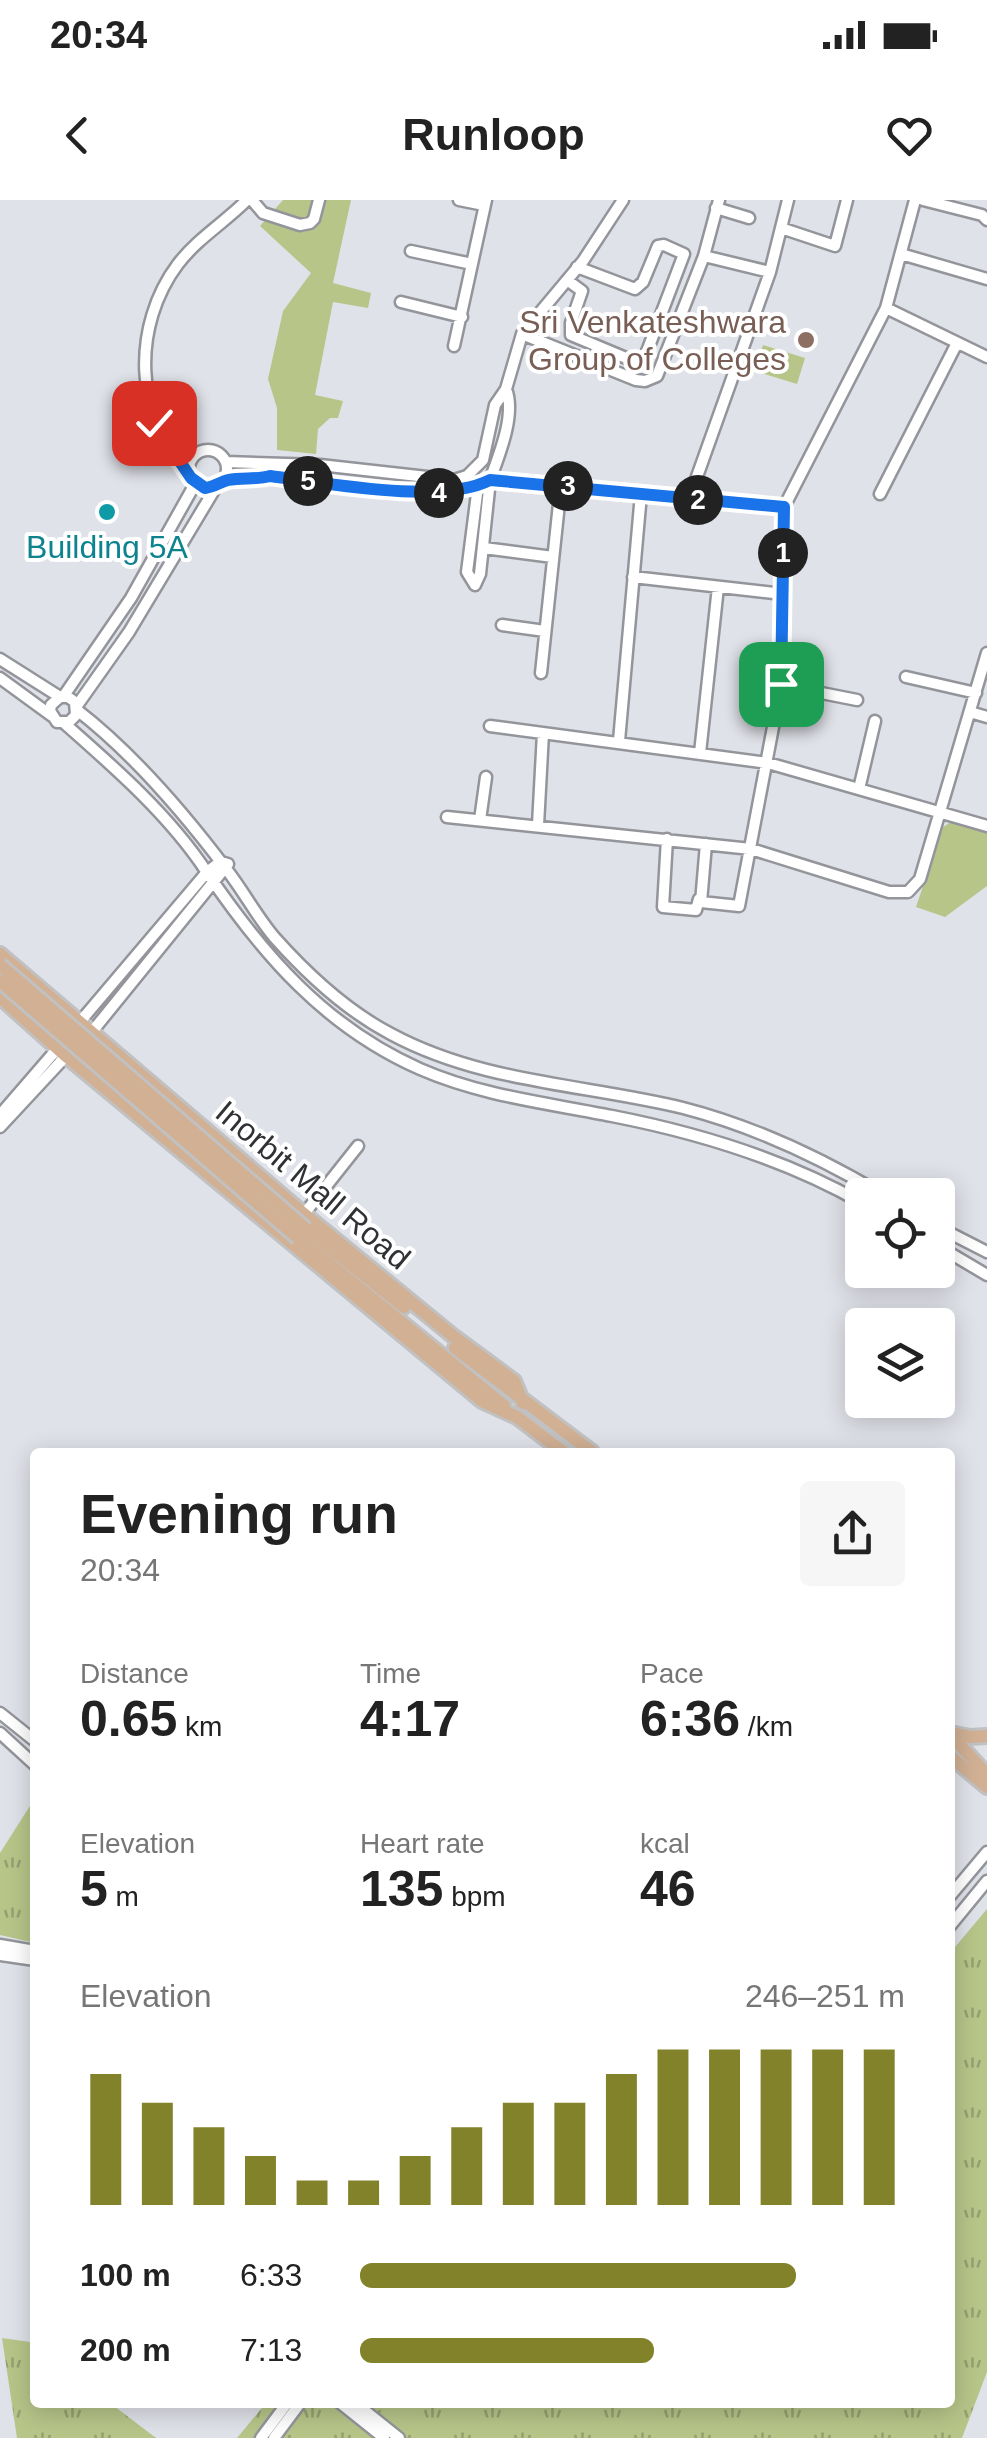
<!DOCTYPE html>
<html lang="en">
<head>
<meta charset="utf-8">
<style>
	body { margin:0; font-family:Arial,sans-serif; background:#f6f6f6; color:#222; height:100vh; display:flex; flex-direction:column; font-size:38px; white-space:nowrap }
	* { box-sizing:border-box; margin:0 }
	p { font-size:32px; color:#767676 }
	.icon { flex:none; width:55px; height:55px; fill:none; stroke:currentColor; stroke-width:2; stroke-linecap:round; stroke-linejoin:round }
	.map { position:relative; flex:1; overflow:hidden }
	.drawer { position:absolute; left:30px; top:1248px; width:925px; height:960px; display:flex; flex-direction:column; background:#fff; border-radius:10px; box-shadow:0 5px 25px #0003 }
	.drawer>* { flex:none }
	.buttons { position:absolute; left:845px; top:978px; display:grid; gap:20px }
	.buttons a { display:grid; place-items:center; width:110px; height:110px; border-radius:10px; background:#fff; box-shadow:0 5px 25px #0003; font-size:50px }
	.pin { position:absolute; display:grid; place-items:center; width:85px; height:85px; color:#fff; margin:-42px; border-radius:20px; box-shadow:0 5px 15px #0006 }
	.km { position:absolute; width:50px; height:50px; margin:-25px; border-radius:50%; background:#222; color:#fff; font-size:28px; line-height:50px; text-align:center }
	.round { display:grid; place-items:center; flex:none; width:105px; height:105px; border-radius:10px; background:#f6f6f6 }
	.summary { display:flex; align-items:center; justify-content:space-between; height:170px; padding:0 50px }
	h1 { font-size:55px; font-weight:800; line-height:75px }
	.metrics { display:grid; grid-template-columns:repeat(3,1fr); gap:15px; height:170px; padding:10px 50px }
	.metrics div { display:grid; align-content:center }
	.metrics b { font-size:50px; font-weight:800 }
	.metrics small { font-size:28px; font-weight:400 }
	.metrics p { font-size:28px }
	.chart { height:280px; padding:20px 50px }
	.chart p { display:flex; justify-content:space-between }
	.chart svg { width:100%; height:180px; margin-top:10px; stroke:#82822b; stroke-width:6 }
	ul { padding:0 50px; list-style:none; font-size:32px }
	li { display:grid; grid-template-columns:160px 120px 1fr; align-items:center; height:75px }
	li i { height:25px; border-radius:12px; background:#82822b }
	.status { display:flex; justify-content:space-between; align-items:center; height:70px; padding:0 50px; background:#fff; direction:ltr }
	.status svg { height:28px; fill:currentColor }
	header { display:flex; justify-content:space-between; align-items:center; height:130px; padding:0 50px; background:#fff; font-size:45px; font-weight:800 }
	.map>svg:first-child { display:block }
	.grass { fill:url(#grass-tufts) }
	.park { fill:#b7c589 }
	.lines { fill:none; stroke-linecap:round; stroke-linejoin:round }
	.minor-casing { stroke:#93959b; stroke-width:15 }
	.major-casing { stroke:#c1c1c2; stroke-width:18 }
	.minor { stroke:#fff; stroke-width:10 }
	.major { stroke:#d1b094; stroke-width:12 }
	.major-bridge-casing { stroke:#c1c1c2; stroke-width:18; stroke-linecap:butt }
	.major-bridge { stroke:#d1b094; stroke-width:12 }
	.route-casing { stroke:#fff; stroke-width:20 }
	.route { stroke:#1a73e8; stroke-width:12 }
	.education-dot { fill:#8d6e63; stroke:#fff; stroke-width:4 }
	.culture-dot { fill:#0f9aa8; stroke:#fff; stroke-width:4 }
	.labels { text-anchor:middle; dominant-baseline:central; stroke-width:8; stroke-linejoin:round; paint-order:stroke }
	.education-label { font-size:32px; fill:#785e54; stroke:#fff; text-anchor:end }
	.culture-label { font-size:32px; fill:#0d838f; stroke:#fff }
	.street-label { font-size:32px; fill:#303134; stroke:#fff }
</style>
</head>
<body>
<div class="status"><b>20:34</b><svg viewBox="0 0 49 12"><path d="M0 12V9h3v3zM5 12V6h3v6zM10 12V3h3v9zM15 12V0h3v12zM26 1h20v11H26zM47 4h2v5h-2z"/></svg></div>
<header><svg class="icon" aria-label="back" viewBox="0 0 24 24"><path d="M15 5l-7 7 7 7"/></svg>Runloop<svg class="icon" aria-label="heart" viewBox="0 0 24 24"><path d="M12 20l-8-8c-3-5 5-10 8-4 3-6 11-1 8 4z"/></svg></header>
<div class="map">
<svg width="987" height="2238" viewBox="0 0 987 2238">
	<defs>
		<pattern id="grass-tufts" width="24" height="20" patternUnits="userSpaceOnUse" patternTransform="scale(2.5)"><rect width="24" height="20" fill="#b7c589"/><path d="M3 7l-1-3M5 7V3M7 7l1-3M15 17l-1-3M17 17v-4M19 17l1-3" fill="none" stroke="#95a171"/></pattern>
	</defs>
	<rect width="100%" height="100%" fill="#e0e2e9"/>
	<path class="grass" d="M 35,1598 L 35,1743 L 0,1735 L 0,1653 Z
		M 987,1709 L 987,2172 L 962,2238 L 237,2238 L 266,2203 L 950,2202 L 950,1753 Z
		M 2,2138 L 30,2142 L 35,2145 L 35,2202 L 110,2203 L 156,2238 L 17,2238 Z"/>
	<path class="park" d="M 283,0 L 351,0 L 333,83 L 371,93 L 368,108 L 333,102 L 315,195 L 343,201 L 338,218 L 330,218 L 318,229 L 316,254 L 277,250 L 277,208 L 268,179 L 283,111 L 311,73 L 260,26 Z
		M 763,145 L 805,158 L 797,184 L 755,171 Z
		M 951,622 L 987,633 L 987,686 L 945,717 L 916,707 L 943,627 Z"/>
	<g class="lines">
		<defs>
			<path id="minor" d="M 252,0 L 263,13 L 300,25 L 310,23 L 314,19 L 319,0
				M 459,0 L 484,5
				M 923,0 L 982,15 L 987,20
				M 716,8 L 749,18
				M 781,28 L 835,46 L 847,0
				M 411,51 L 472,64
				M 901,54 L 987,79
				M 704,56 L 770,72
				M 567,80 L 582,91 L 571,123 L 571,135 L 638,163 L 643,162 L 684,54 L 664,45 L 658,46 L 643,82 L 635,89 L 577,67
				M 401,102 L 462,117
				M 886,108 L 987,157
				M 522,134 L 636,180 L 645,181 L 657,176 L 704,56 L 719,0
				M 454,146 L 486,0
				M189 269a19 19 0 1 1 38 0a19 19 0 1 1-38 0Z
				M 226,262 L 320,265 L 454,280 L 467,276 L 483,260 L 495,205 L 506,189 L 522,134 L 583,61 L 623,0
				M 189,272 C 133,218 132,125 178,64 C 198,38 224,23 247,0
				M 224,280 L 254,280 L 271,276 C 327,283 442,305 490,280 C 499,255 516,215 506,189
				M 880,294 L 957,143
				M 689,299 L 770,72 L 788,0
				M 484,348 L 553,357
				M 633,377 L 783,394
				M 475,385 L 480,374 L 490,280 L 784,307
				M 475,385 L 467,372 L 478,286
				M 502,425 L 545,431
				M 0,459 L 60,497 L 68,497 L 75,502 L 76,515 L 69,522 L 57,522 L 50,511 L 51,505 L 60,497
				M 541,473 L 561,285
				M 906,477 L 976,493
				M 0,478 L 52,516
				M 781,485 L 857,500
				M 63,497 L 131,398 L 195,284
				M 76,507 L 129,432 L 216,287
				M 77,510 C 134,554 184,613 227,670 C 244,692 257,717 275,738 C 308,775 347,811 391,834 C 482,883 584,884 683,908 C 753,926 821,958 883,995
				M 970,512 L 987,517
				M 64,523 C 114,567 169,615 206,671 C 263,755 325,827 420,869 C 482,896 547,903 612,916 C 699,933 785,959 862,1003
				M 490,526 L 768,563 L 987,626
				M 619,541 L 641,294
				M 700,553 L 718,387
				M 859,589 L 875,521
				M 447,617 L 751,649 L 889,692 L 908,692 L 920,679 L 987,453
				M 480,620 L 486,577
				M 538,625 L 543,533
				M 667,639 L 663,707 L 696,710 L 699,699
				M 706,644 L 701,702 L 739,706 L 781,485 L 784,307 L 886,108 L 915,0
				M 79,823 L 207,672 L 220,662 L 225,663
				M 91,833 L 228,664
				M 0,915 L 57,849
				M 0,927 L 66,856
				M 304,1014 L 358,946
				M 938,1027 L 987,1052
				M 938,1046 L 987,1075
				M 0,1513 L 35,1541
				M 0,1533 L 35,1565
				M 950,1696 L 987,1652
				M 950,1726 L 987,1681
				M 0,1745 L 35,1751
				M 0,1755 L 35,1760
				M 339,2202 L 384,2238
				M 354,2202 L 399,2238
				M 261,2238 L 288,2202
				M 274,2238 L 301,2202"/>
			<path id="major" d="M 0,754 L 304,1014 L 453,1136 L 514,1181 L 523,1203
				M 0,797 L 66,856 L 482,1201 L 517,1217 L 563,1252
				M 306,1029 L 404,1107
				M 298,1038 L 504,1206
				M 455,1148 L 592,1252
				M 950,1533 L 970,1537 L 987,1536
				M 950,1534 L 987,1575
				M 950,1556 L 987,1587"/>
		</defs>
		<use href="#minor" class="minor-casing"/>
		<use href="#major" class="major-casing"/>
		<use href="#minor" class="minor"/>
		<use href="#major" class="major"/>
		<defs>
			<path id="major-bridge" d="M 0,765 L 306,1029
				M 0,781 L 298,1038"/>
		</defs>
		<use href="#major-bridge" class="major-bridge-casing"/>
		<use href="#major-bridge" class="major-bridge"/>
	</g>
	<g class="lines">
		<defs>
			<path id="route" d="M 154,223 L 191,278 L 205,288 C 214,287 220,282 228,280 C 242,277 256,280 270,276 C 326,283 442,305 490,280 L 784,307 L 781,484"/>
		</defs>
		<use href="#route" class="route-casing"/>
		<use href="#route" class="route"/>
	</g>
	<circle class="education-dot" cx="806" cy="140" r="10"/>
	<circle class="culture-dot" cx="107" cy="312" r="10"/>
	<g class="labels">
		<g class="education-label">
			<text x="786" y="122">Sri Venkateshwara<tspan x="786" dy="37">Group of Colleges</tspan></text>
		</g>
		<g class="culture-label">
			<text x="107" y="347">Building 5A</text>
		</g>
		<g class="street-label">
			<text transform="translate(313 985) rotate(40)">Inorbit Mall Road</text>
		</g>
	</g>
</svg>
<div class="buttons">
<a><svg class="icon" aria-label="locate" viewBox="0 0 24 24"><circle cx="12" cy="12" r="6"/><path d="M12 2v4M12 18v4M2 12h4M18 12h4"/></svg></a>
<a><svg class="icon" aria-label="layers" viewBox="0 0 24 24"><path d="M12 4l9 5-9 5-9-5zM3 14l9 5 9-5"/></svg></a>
</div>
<div class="pin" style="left:781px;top:484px;background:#1e9e55"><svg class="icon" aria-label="arrive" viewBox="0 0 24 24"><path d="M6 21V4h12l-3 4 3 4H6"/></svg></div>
<div class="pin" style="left:154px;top:223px;background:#d93025"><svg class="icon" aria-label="check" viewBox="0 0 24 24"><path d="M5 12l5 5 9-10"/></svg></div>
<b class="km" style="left:783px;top:353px">1</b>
<b class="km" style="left:698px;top:300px">2</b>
<b class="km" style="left:568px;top:286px">3</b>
<b class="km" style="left:439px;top:293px">4</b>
<b class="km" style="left:308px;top:281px">5</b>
<section class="drawer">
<div class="summary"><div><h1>Evening run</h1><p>20:34</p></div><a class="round"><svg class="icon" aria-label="share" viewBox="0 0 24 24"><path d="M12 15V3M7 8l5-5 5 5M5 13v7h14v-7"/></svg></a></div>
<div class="metrics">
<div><p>Distance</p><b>0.65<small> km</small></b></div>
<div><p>Time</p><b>4:17</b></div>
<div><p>Pace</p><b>6:36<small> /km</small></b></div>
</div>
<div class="metrics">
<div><p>Elevation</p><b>5<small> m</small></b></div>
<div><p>Heart rate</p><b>135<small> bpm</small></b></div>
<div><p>kcal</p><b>46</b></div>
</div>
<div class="chart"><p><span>Elevation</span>246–251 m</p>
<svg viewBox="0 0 160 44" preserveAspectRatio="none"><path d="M5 44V12M15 44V19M25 44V25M35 44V32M45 44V38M55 44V38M65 44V32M75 44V25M85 44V19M95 44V19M105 44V12M115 44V6M125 44V6M135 44V6M145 44V6M155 44V6"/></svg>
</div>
<ul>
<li><b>100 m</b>6:33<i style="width:80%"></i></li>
<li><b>200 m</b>7:13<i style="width:54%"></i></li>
</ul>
</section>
</div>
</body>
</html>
